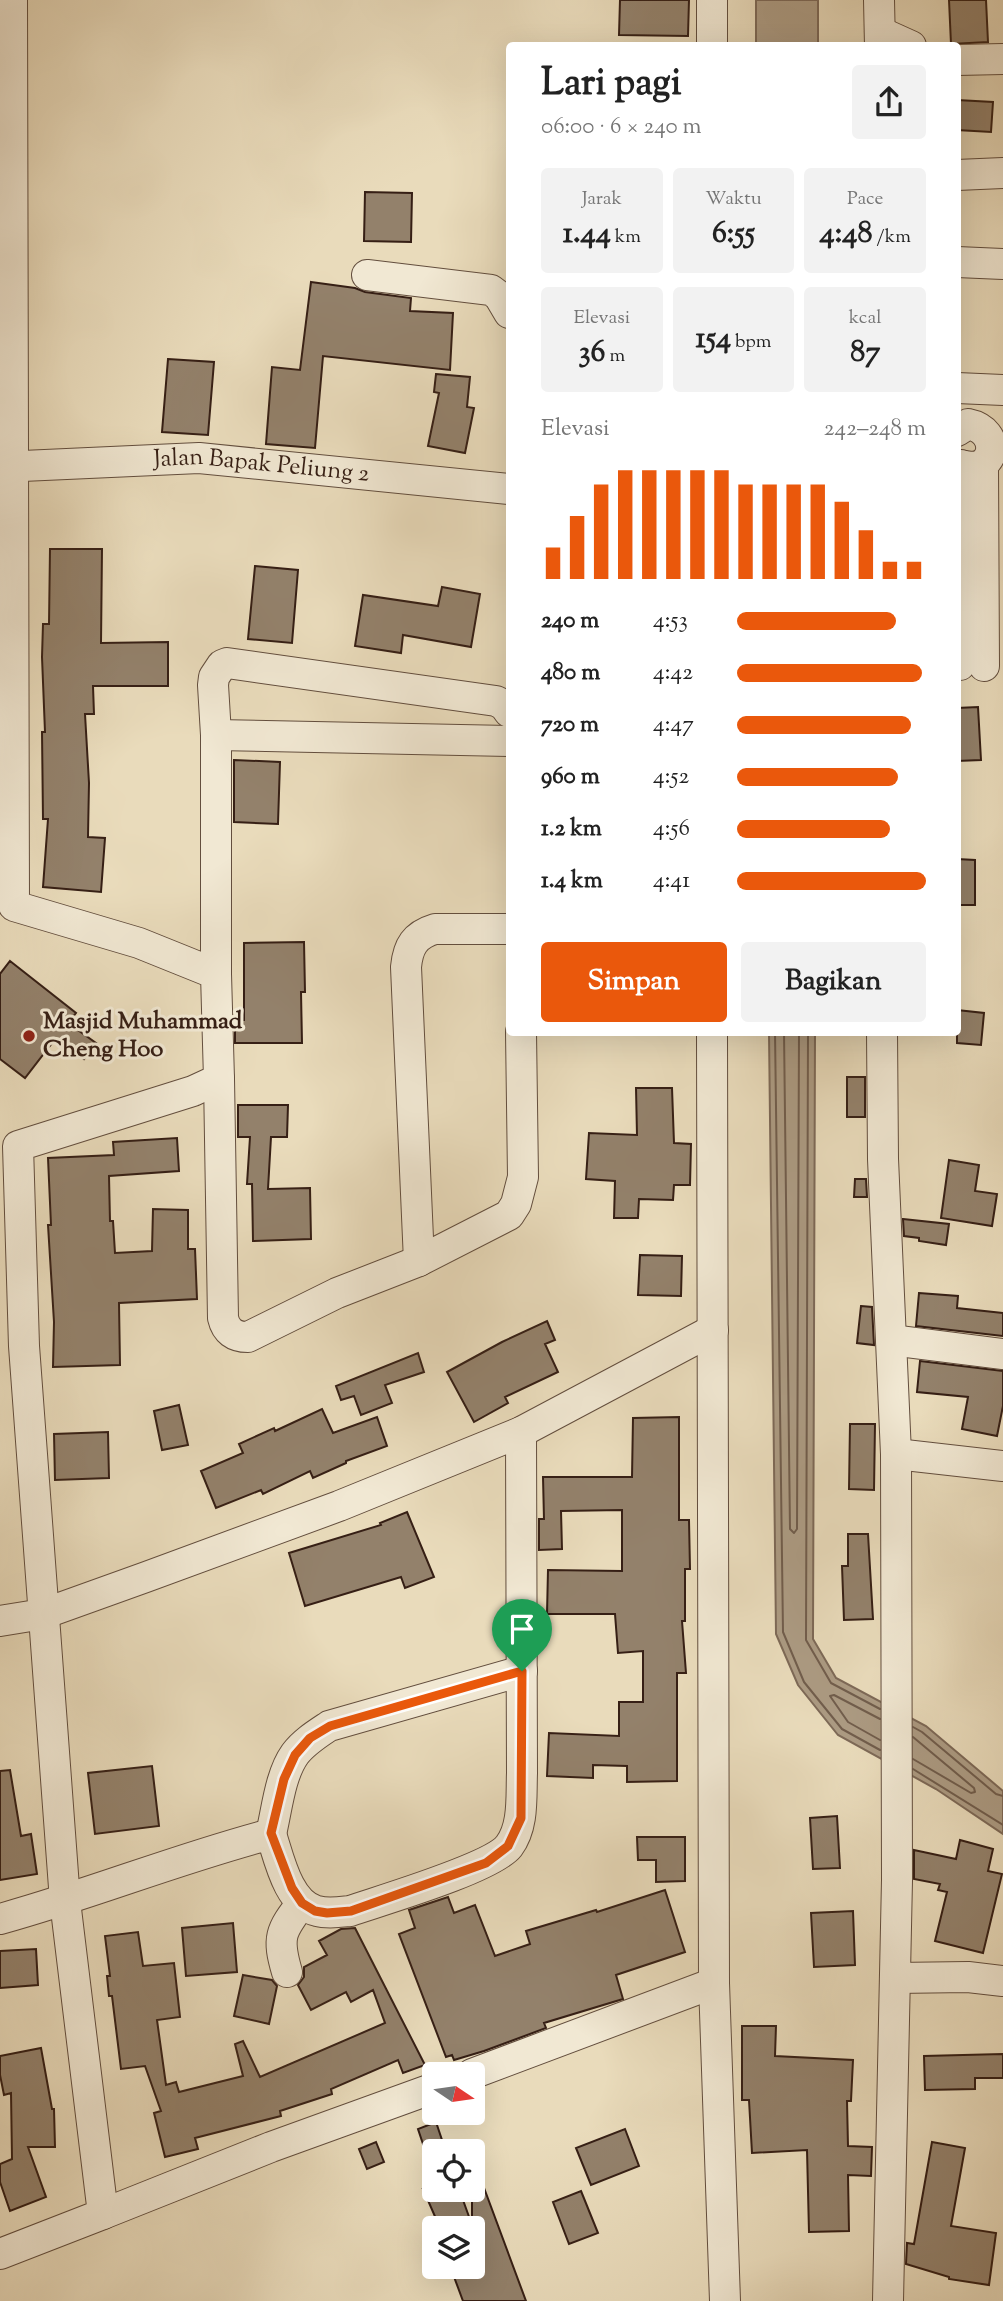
<!DOCTYPE html>
<html lang="id">
<head>
<meta charset="utf-8">
<style>
	body { margin:0; font-family:"Sorts Mill Goudy",serif; background:#f2f2f2; color:#222; height:100vh; display:flex; flex-direction:column; font-size:26px; white-space:nowrap }
	* { box-sizing:border-box; margin:0 }
	p { font-size:23px; color:#767676 }
	.icon { flex:none; width:38px; height:38px; fill:none; stroke:currentColor; stroke-width:2; stroke-linecap:round; stroke-linejoin:round }
	.map { position:relative; flex:1; overflow:hidden }
	.drawer { position:absolute; left:506px; top:42px; width:455px; height:994px; display:flex; flex-direction:column; background:#fff; border-radius:7px; box-shadow:0 7px 28px #0002 }
	.drawer>* { flex:none }
	.needle { width:46px; rotate:103deg }
	.controls { position:absolute; left:422px; top:2062px; display:grid; gap:14px }
	.controls a { display:grid; place-items:center; width:63px; height:63px; border-radius:7px; background:#fff; box-shadow:0 7px 28px #0002; font-size:35px }
	.pin { position:absolute; display:grid; place-items:center; width:60px; height:60px; color:#fff; margin:-72px -30px; border-radius:50% 50% 50% 0; rotate:-45deg; box-shadow:0 0 7px #0007 }
	.pin .icon { rotate:45deg }
	.round { display:grid; place-items:center; flex:none; width:74px; height:74px; border-radius:7px; background:#f2f2f2 }
	.head { display:flex; align-items:center; justify-content:space-between; height:119px; padding:0 35px }
	h1 { font-size:38px; font-weight:700; line-height:52px }
	.stats { display:grid; grid-template-columns:repeat(3,1fr); gap:10px; height:119px; padding:7px 35px }
	.stats div { display:grid; align-content:center; border-radius:7px; background:#f2f2f2; text-align:center }
	.stats b { font-size:30px; font-weight:700 }
	.stats small { font-size:19px; font-weight:400 }
	.stats p { font-size:19px }
	.chart { height:196px; padding:14px 35px }
	.chart p { display:flex; justify-content:space-between }
	.chart svg { width:100%; height:126px; margin-top:7px; stroke:#ea580c; stroke-width:6 }
	.cta { display:flex; gap:14px; margin-top:auto; padding:14px 35px }
	.cta a { flex:1; height:80px; border-radius:7px; background:#ea580c; color:#fff; font-size:28px; font-weight:700; line-height:80px; text-align:center }
	.cta a+a { background:#f2f2f2; color:#222 }
	ul { padding:0 35px; list-style:none; font-size:23px }
	li { display:grid; grid-template-columns:112px 84px 1fr; align-items:center; height:52px }
	li i { height:18px; border-radius:9px; background:#ea580c }
	.map>svg:first-child { display:block }
	.water { fill:#ac9b83; stroke:#7d6957; stroke-width:2 }
	.lines { fill:none; stroke-linecap:round; stroke-linejoin:round }
	.shore { stroke:#715d4c; stroke-width:2 }
	.building { fill:#93816b; stroke:#361f15; stroke-width:2 }
	.minor-casing { stroke:#634e3e; stroke-width:32 }
	.minor { stroke:#f1e8d3; stroke-width:30 }
	.route-casing { stroke:#fff; stroke-width:14 }
	.route { stroke:#ea580c; stroke-width:9 }
	.poi-dot { fill:#8f2418; stroke:#f1e8d3; stroke-width:2.5 }
	.labels { text-anchor:middle; dominant-baseline:central; stroke-width:6; stroke-linejoin:round; paint-order:stroke }
	.street-label { font-size:24px; fill:#361f15; stroke:#f1e8d3 }
	.poi-label { font-size:24px; font-weight:bold; fill:#361f15; stroke:#f1e8d3; text-anchor:start }
</style>
</head>
<body>
<div class="map">
<svg width="1003" height="2301" viewBox="0 0 1003 2301">
	<rect width="100%" height="100%" fill="#e9dbbb"/>
	<filter id="stains"><feTurbulence type="fractalNoise" baseFrequency=".00286" numOctaves="4"/><feColorMatrix values="0 0 0 0 .2 0 0 0 0 .09 0 0 0 0 .02 0 0 0 .5 -.17"/></filter>
	<radialGradient id="worn" r=".72"><stop offset=".6" stop-color="#630" stop-opacity="0"/><stop offset="1" stop-color="#630" stop-opacity=".3"/></radialGradient>
	<path class="water" d="M 756,0 L 818,0 L 818,45 L 756,45 Z
		M 769,1033 L 815,1033 L 813,1639 L 836,1678 L 926,1726 L 1003,1791 L 1003,1834 L 936,1789 L 838,1735 L 798,1685 L 776,1634 Z"/>
	<g class="lines">
		<path class="shore" d="M 775,1032 L 783,1632 L 804,1682 L 842,1729 L 880,1750
			M 784,1032 L 790,1529 L 794,1533 L 797,1529 L 799,1032
			M 808,1032 L 806,1640 L 831,1683 L 880,1709
			M 880,1719 L 834,1695 L 830,1696 L 848,1722 L 880,1740
			M 913,1727 L 922,1732 L 996,1794 L 1003,1796
			M 913,1737 L 974,1788 L 975,1792 L 971,1793 L 913,1759
			M 913,1769 L 1003,1825"/>
	</g>
	<path class="building" d="M 620,0 L 689,0 L 688,36 L 619,35 Z
		M 949,0 L 986,0 L 988,42 L 951,44 Z
		M 957,100 L 993,102 L 991,132 L 957,130 Z
		M 365,192 L 412,193 L 411,242 L 364,241 Z
		M 311,282 L 355,288 L 365,292 L 411,298 L 410,311 L 453,313 L 450,370 L 323,356 L 315,448 L 266,444 L 272,367 L 300,370 Z
		M 168,359 L 214,362 L 208,435 L 162,432 Z
		M 436,374 L 470,377 L 467,407 L 474,408 L 465,453 L 428,446 L 439,393 L 434,392 Z
		M 50,549 L 102,549 L 101,643 L 168,642 L 168,686 L 93,686 L 94,714 L 85,714 L 89,783 L 88,837 L 105,838 L 101,892 L 43,887 L 48,819 L 43,819 L 42,732 L 45,732 L 42,657 L 43,624 L 49,624 Z
		M 255,566 L 298,570 L 292,643 L 248,639 Z
		M 442,587 L 480,594 L 471,647 L 403,635 L 401,653 L 355,646 L 363,595 L 438,606 Z
		M 978,707 L 981,760 L 957,761 L 957,708 Z
		M 234,760 L 280,762 L 278,824 L 234,822 Z
		M 957,859 L 975,860 L 975,905 L 957,905 Z
		M 304,942 L 305,992 L 301,992 L 302,1043 L 235,1043 L 235,1020 L 244,1020 L 244,943 Z
		M 10,961 L 76,1013 L 68,1023 L 96,1043 L 84,1059 L 56,1038 L 25,1078 L 0,1059 L 0,974 Z
		M 957,1010 L 984,1013 L 981,1045 L 957,1043 Z
		M 847,1077 L 865,1077 L 865,1117 L 847,1117 Z
		M 636,1088 L 672,1088 L 674,1143 L 691,1144 L 690,1185 L 674,1185 L 673,1200 L 639,1199 L 638,1218 L 614,1218 L 615,1181 L 586,1179 L 589,1133 L 637,1135 Z
		M 238,1105 L 288,1105 L 287,1137 L 271,1137 L 268,1189 L 310,1188 L 311,1239 L 253,1241 L 252,1184 L 247,1184 L 250,1137 L 238,1137 Z
		M 177,1138 L 179,1171 L 109,1176 L 110,1221 L 113,1221 L 115,1253 L 152,1251 L 153,1209 L 188,1210 L 188,1249 L 195,1249 L 197,1299 L 119,1303 L 120,1365 L 53,1367 L 54,1322 L 48,1225 L 51,1225 L 48,1158 L 114,1155 L 113,1142 Z
		M 949,1160 L 979,1165 L 975,1191 L 997,1194 L 992,1226 L 941,1218 Z
		M 855,1179 L 866,1179 L 867,1197 L 854,1197 Z
		M 903,1219 L 949,1224 L 946,1245 L 919,1241 L 919,1238 L 904,1236 Z
		M 640,1255 L 682,1256 L 681,1296 L 638,1295 Z
		M 919,1293 L 958,1296 L 957,1308 L 1003,1313 L 1003,1336 L 916,1326 Z
		M 861,1306 L 872,1307 L 874,1345 L 857,1343 Z
		M 547,1321 L 555,1340 L 545,1344 L 558,1372 L 505,1397 L 508,1403 L 474,1422 L 447,1372 L 502,1342 Z
		M 418,1353 L 424,1372 L 385,1385 L 392,1403 L 361,1415 L 354,1396 L 341,1400 L 336,1386 Z
		M 920,1361 L 1003,1371 L 1003,1406 L 997,1436 L 962,1429 L 968,1397 L 917,1392 Z
		M 179,1405 L 188,1445 L 162,1450 L 154,1411 Z
		M 322,1409 L 333,1433 L 377,1417 L 387,1446 L 346,1461 L 346,1463 L 313,1478 L 310,1471 L 263,1494 L 261,1490 L 216,1508 L 201,1471 L 243,1453 L 239,1444 L 274,1428 L 275,1431 Z
		M 679,1417 L 679,1520 L 689,1520 L 690,1569 L 685,1569 L 685,1621 L 682,1621 L 686,1673 L 677,1673 L 677,1781 L 627,1782 L 627,1766 L 593,1765 L 593,1778 L 547,1776 L 549,1733 L 619,1736 L 619,1702 L 643,1702 L 643,1651 L 618,1653 L 615,1614 L 547,1614 L 548,1570 L 622,1571 L 622,1510 L 561,1511 L 562,1549 L 539,1550 L 539,1519 L 544,1519 L 543,1477 L 632,1477 L 633,1418 Z
		M 850,1424 L 875,1424 L 874,1490 L 849,1489 Z
		M 108,1432 L 109,1478 L 55,1480 L 54,1434 Z
		M 407,1512 L 434,1577 L 405,1588 L 401,1577 L 305,1606 L 289,1553 L 381,1525 L 380,1523 Z
		M 848,1534 L 868,1534 L 873,1619 L 844,1620 L 842,1566 L 848,1566 Z
		M 152,1766 L 159,1826 L 95,1834 L 88,1773 Z
		M 10,1770 L 21,1836 L 31,1834 L 37,1874 L 0,1880 L 0,1771 Z
		M 837,1816 L 840,1868 L 813,1869 L 810,1818 Z
		M 637,1837 L 685,1837 L 685,1881 L 656,1882 L 656,1860 L 638,1860 Z
		M 960,1840 L 993,1849 L 988,1871 L 1002,1874 L 983,1953 L 935,1941 L 947,1892 L 938,1890 L 940,1884 L 914,1879 L 914,1850 L 956,1859 Z
		M 665,1890 L 685,1952 L 616,1975 L 623,1999 L 544,2023 L 546,2028 L 484,2051 L 454,2060 L 452,2055 L 446,2057 L 399,1934 L 415,1928 L 409,1910 L 448,1897 L 454,1913 L 475,1905 L 495,1956 L 530,1944 L 526,1931 L 596,1910 L 597,1912 Z
		M 853,1911 L 855,1965 L 814,1967 L 811,1913 Z
		M 233,1923 L 237,1972 L 186,1976 L 182,1928 Z
		M 355,1928 L 425,2065 L 403,2073 L 398,2060 L 331,2089 L 332,2094 L 280,2111 L 281,2116 L 195,2138 L 198,2149 L 165,2157 L 154,2113 L 161,2111 L 145,2066 L 121,2069 L 112,1996 L 109,1996 L 107,1976 L 110,1976 L 105,1936 L 138,1932 L 143,1966 L 174,1963 L 180,2017 L 157,2020 L 166,2085 L 176,2082 L 179,2092 L 243,2076 L 235,2044 L 243,2041 L 260,2077 L 385,2023 L 373,1990 L 351,2002 L 346,1992 L 311,2010 L 298,1985 L 304,1977 L 304,1967 L 327,1955 L 319,1941 L 341,1929 Z
		M 36,1949 L 38,1985 L 0,1988 L 0,1951 Z
		M 243,1975 L 272,1980 L 277,1986 L 269,2024 L 234,2016 Z
		M 742,2026 L 776,2026 L 775,2056 L 853,2060 L 851,2101 L 847,2101 L 848,2146 L 872,2147 L 871,2176 L 848,2175 L 849,2231 L 809,2232 L 807,2150 L 752,2153 L 749,2100 L 742,2100 Z
		M 41,2048 L 52,2109 L 54,2109 L 55,2147 L 28,2147 L 46,2197 L 10,2211 L 0,2182 L 0,2164 L 12,2159 L 11,2093 L 4,2095 L 0,2075 L 0,2056 Z
		M 1003,2054 L 1003,2078 L 975,2078 L 975,2089 L 925,2090 L 924,2056 Z
		M 436,2122 L 444,2146 L 426,2153 L 418,2129 Z
		M 625,2129 L 639,2166 L 591,2185 L 576,2148 Z
		M 376,2142 L 384,2162 L 367,2169 L 359,2149 Z
		M 932,2142 L 965,2148 L 951,2226 L 996,2233 L 989,2285 L 949,2279 L 949,2277 L 906,2264 L 907,2243 L 914,2244 Z
		M 472,2161 L 474,2161 L 526,2301 L 463,2301 L 450,2266 L 472,2266 L 472,2228 L 440,2228 L 423,2189 L 459,2189 L 472,2225 Z
		M 581,2191 L 598,2233 L 569,2244 L 553,2202 Z"/>
	<g class="lines">
		<defs>
			<g id="minor">
				<path d="M 879,0 L 880,46"/>
				<path d="M 880,32 L 911,46"/>
				<path d="M 712,46 L 712,0"/>
				<path d="M 957,60 L 1003,59"/>
				<path d="M 957,175 L 1003,173"/>
				<path d="M 957,262 L 1003,264"/>
				<path d="M 367,275 L 491,290 L 499,296 L 509,313"/>
				<path d="M 957,388 L 1003,390"/>
				<path d="M 957,431 L 968,424 C 1003,431 995,473 966,466"/>
				<path d="M 983,465 L 984,666"/>
				<path id="s1" d="M 0,467 L 199,458 L 509,489"/>
				<path d="M 960,665 L 961,465"/>
				<path d="M 216,735 L 509,741"/>
				<path d="M 216,974 L 216,735 L 213,685 L 214,677 L 222,665 L 227,663 L 496,701 L 504,705 L 509,712"/>
				<path d="M 712,1032 L 714,1983 L 725,2301"/>
				<path d="M 882,1032 L 883,1159 L 896,1454 L 897,1880 L 888,2301"/>
				<path d="M 219,1079 L 223,1318 C 226,1331 234,1337 248,1337 L 337,1293 L 419,1261 L 509,1215 L 516,1204 L 523,1177 L 521,1032"/>
				<path d="M 419,1261 L 406,967 C 408,946 415,935 435,929 L 509,929"/>
				<path d="M 891,1340 L 1003,1354"/>
				<path d="M 896,1454 L 1003,1466"/>
				<path d="M 0,1621 L 43,1614 L 146,1577 L 339,1506 L 521,1432 L 713,1330"/>
				<path d="M 271,1834 C 277,1809 280,1775 295,1754 C 304,1742 317,1734 329,1726 L 522,1671"/>
				<path d="M 0,1919 C 91,1894 179,1858 271,1834 C 279,1858 288,1904 317,1911 C 328,1914 340,1912 350,1911 C 382,1900 492,1868 509,1846 C 524,1826 521,1797 522,1773 L 521,1432"/>
				<path d="M 287,1972 C 277,1938 280,1931 302,1903"/>
				<path d="M 895,1978 L 968,1977 L 1003,1981"/>
				<path d="M 472,2074 L 714,1983"/>
				<path d="M 103,2214 L 271,2147 L 434,2088"/>
				<path d="M 0,2254 L 103,2214 L 65,1901 L 24,1346 L 18,1146 L 193,1091 L 219,1079 L 216,974 L 139,943 L 14,906 L 12,0"/>
			</g>
		</defs>
		<use href="#minor" class="minor-casing"/>
		<use href="#minor" class="minor"/>
	</g>
	<g class="lines">
		<defs>
			<path id="route" d="M 522,1671 L 521,1818 L 508,1846 L 486,1863 L 351,1911 L 327,1913 L 315,1911 L 302,1903 L 292,1888 L 271,1833 L 284,1779 L 295,1755 L 310,1738 L 330,1726 Z"/>
		</defs>
		<use href="#route" class="route-casing"/>
		<use href="#route" class="route"/>
	</g>
	<circle class="poi-dot" cx="29" cy="1036" r="7"/>
	<g class="labels">
		<g class="street-label">
			<text stroke="none"><textPath href="#s1" startOffset="262">Jalan Bapak Peliung 2</textPath></text>
		</g>
		<g class="poi-label">
			<text x="43" y="1022">Masjid Muhammad<tspan x="43" dy="28">Cheng Hoo</tspan></text>
		</g>
	</g>
	<rect width="100%" height="100%" filter="url(#stains)"/>
	<rect width="100%" height="100%" fill="url(#worn)"/>
</svg>
<div class="controls">
<a><svg class="needle" viewBox="-14 -14 28 28"><path d="M0-13l5 13h-10z" fill="#e53935"/><path d="M0 13l5-13h-10z" fill="#767676"/></svg></a>
<a><svg class="icon" aria-label="locate" viewBox="0 0 24 24"><circle cx="12" cy="12" r="6"/><path d="M12 2v4M12 18v4M2 12h4M18 12h4"/></svg></a>
<a><svg class="icon" aria-label="layers" viewBox="0 0 24 24"><path d="M12 4l9 5-9 5-9-5zM3 14l9 5 9-5"/></svg></a>
</div>
<div class="pin" style="left:522px;top:1671px;background:#1e9e55"><svg class="icon" aria-label="arrive" viewBox="0 0 24 24"><path d="M6 21V4h12l-3 4 3 4H6"/></svg></div>
<section class="drawer">
<div class="head"><div><h1>Lari pagi</h1><p>06:00 · 6 × 240 m</p></div><a class="round"><svg class="icon" aria-label="share" viewBox="0 0 24 24"><path d="M12 15V3M7 8l5-5 5 5M5 13v7h14v-7"/></svg></a></div>
<div class="stats">
<div><p>Jarak</p><b>1.44<small> km</small></b></div>
<div><p>Waktu</p><b>6:55</b></div>
<div><p>Pace</p><b>4:48<small> /km</small></b></div>
</div>
<div class="stats">
<div><p>Elevasi</p><b>36<small> m</small></b></div>
<div><b>154<small> bpm</small></b></div>
<div><p>kcal</p><b>87</b></div>
</div>
<div class="chart"><p><span>Elevasi</span>242–248 m</p>
<svg viewBox="0 0 160 44" preserveAspectRatio="none"><path d="M5 44V33M15 44V22M25 44V11M35 44V6M45 44V6M55 44V6M65 44V6M75 44V6M85 44V11M95 44V11M105 44V11M115 44V11M125 44V17M135 44V27M145 44V38M155 44V38"/></svg>
</div>
<ul>
<li><b>240 m</b>4:53<i style="width:84%"></i></li>
<li><b>480 m</b>4:42<i style="width:98%"></i></li>
<li><b>720 m</b>4:47<i style="width:92%"></i></li>
<li><b>960 m</b>4:52<i style="width:85%"></i></li>
<li><b>1.2 km</b>4:56<i style="width:81%"></i></li>
<li><b>1.4 km</b>4:41<i style="width:100%"></i></li>
</ul>
<div class="cta"><a>Simpan</a><a>Bagikan</a></div>
</section>
</div>
</body>
</html>
